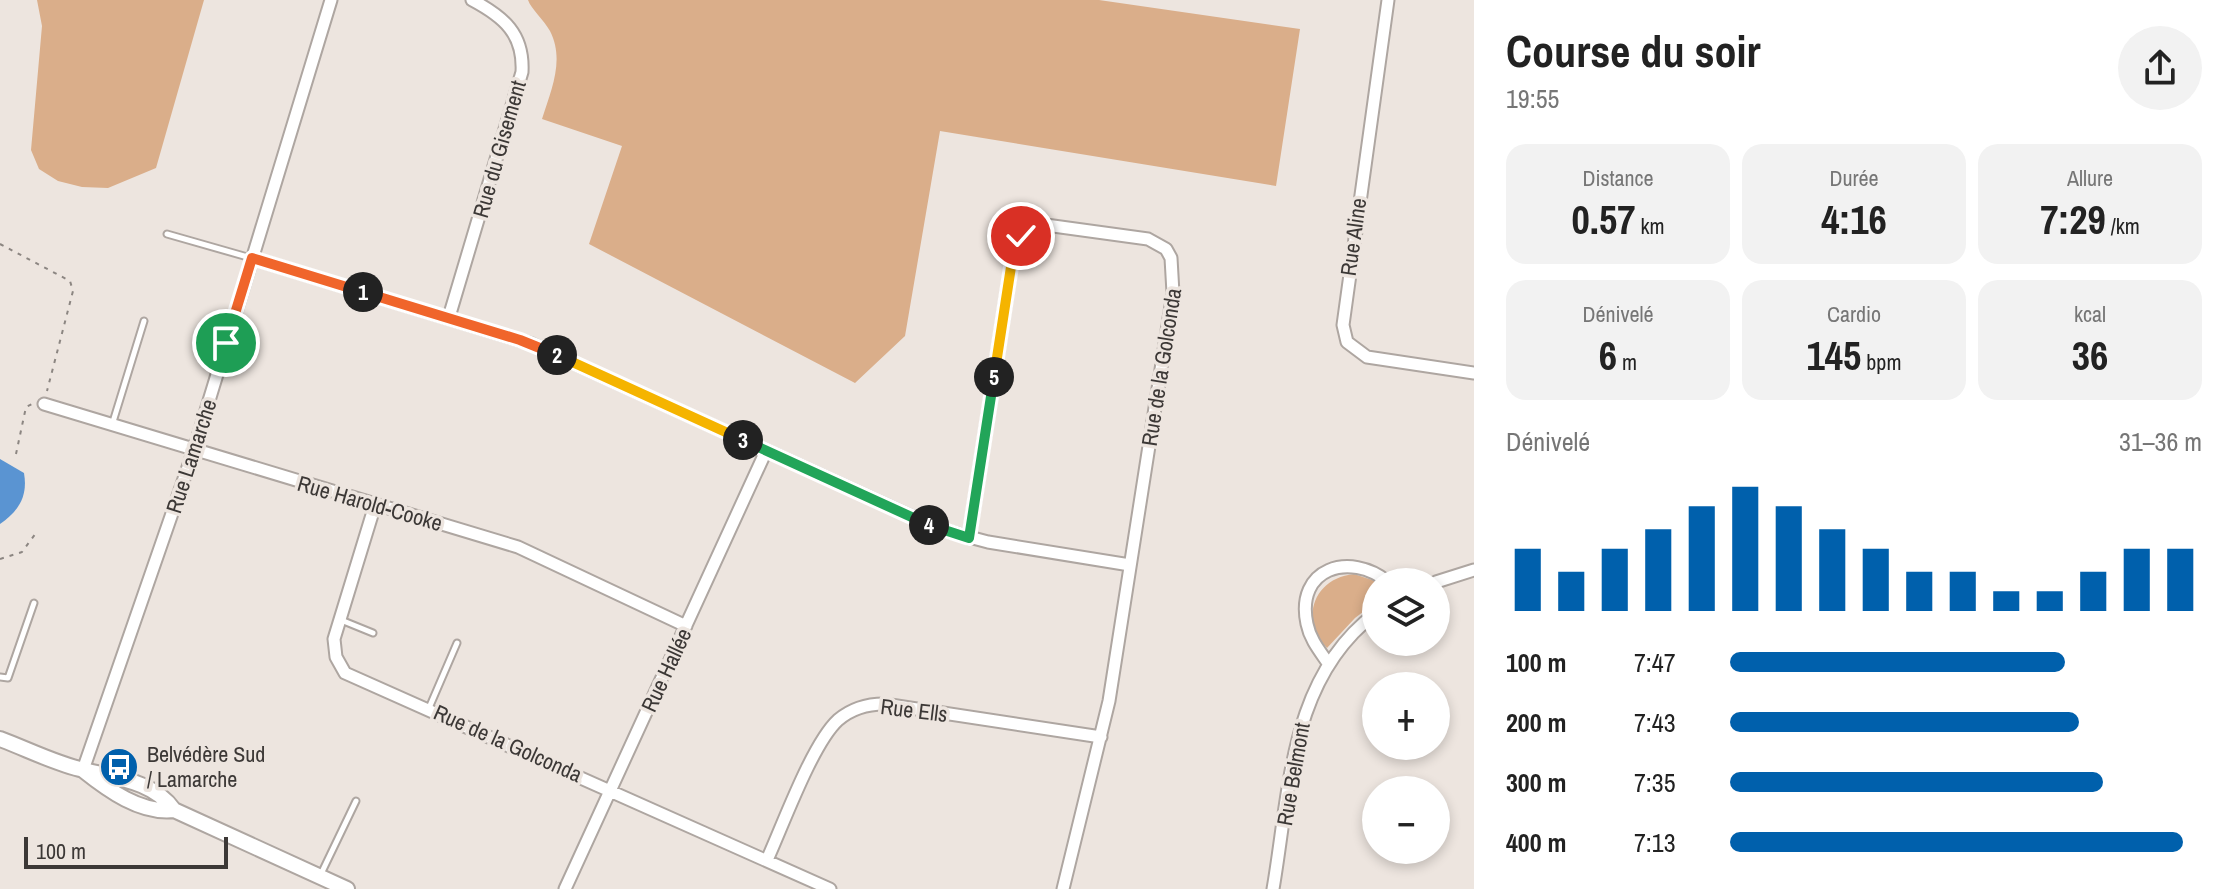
<!DOCTYPE html>
<html lang="fr">
<head>
<meta charset="utf-8">
<style>
	body { margin:0; font-family:"Archivo Narrow",sans-serif; background:#f2f2f2; color:#222; height:100vh; display:flex; flex-direction:column; font-size:30px; white-space:nowrap }
	* { box-sizing:border-box; margin:0 }
	p { font-size:26px; color:#767676 }
	.icon { flex:none; width:44px; height:44px; fill:none; stroke:currentColor; stroke-width:2; stroke-linecap:round; stroke-linejoin:round }
	.map { position:relative; flex:1; overflow:hidden }
	.sheet { display:flex; flex-direction:column; background:#fff; width:760px }
	.sheet>* { flex:none }
	.tools { position:absolute; left:1362px; top:568px; display:grid; gap:16px }
	.tools a { display:grid; place-items:center; width:88px; height:88px; border-radius:50%; background:#fff; box-shadow:0 4px 12px #0003; font-size:40px }
	.scale { position:absolute; left:24px; bottom:20px; width:204px; box-sizing:border-box; padding-left:8px; border:4px solid #3c3836; border-top:0; font-size:22px; line-height:28px; white-space:nowrap; color:#3c3836; -webkit-text-stroke:6px #ede5df; paint-order:stroke }
	.pin { position:absolute; display:grid; place-items:center; width:68px; height:68px; color:#fff; margin:-34px; border:4px solid #fff; border-radius:50%; box-shadow:0 2px 8px #0007 }
	.km { position:absolute; width:40px; height:40px; margin:-20px; border-radius:50%; background:#222; color:#fff; font-size:22px; line-height:40px; text-align:center }
	.round { display:grid; place-items:center; flex:none; width:84px; height:84px; border-radius:42px; background:#f2f2f2 }
	.overview { display:flex; align-items:center; justify-content:space-between; height:136px; padding:0 32px }
	h1 { font-size:44px; font-weight:700; line-height:60px }
	.figures { display:grid; grid-template-columns:repeat(3,1fr); gap:12px; height:136px; padding:8px 32px }
	.figures div { display:grid; align-content:center; border-radius:20px; background:#f2f2f2; text-align:center }
	.figures b { font-size:40px; font-weight:700 }
	.figures small { font-size:22px; font-weight:400 }
	.figures p { font-size:22px }
	.chart { height:224px; padding:16px 32px }
	.chart p { display:flex; justify-content:space-between }
	.chart svg { width:100%; height:144px; margin-top:8px; stroke:#0060ac; stroke-width:6 }
	ul { padding:0 32px; list-style:none; font-size:26px }
	li { display:grid; grid-template-columns:128px 96px 1fr; align-items:center; height:60px }
	li i { height:20px; border-radius:10px; background:#0060ac }
	main { display:flex; flex:1; min-height:0 }
	.map>svg:first-child { display:block }
	.green { fill:#daae8a }
	.water { fill:#5a94d2 }
	.lines { fill:none; stroke-linecap:round; stroke-linejoin:round }
	.service-casing { stroke:#aea6a1; stroke-width:9 }
	.minor-casing { stroke:#aea6a1; stroke-width:15 }
	.tertiary-casing { stroke:#aea6a1; stroke-width:18 }
	.path { stroke:#8c8682; stroke-width:2; stroke-dasharray:4 6; stroke-linecap:butt }
	.service { stroke:#fff; stroke-width:5 }
	.minor { stroke:#fff; stroke-width:11 }
	.tertiary { stroke:#fff; stroke-width:14 }
	.split-1-casing { stroke:#fff; stroke-width:16 }
	.split-2-casing { stroke:#fff; stroke-width:16 }
	.split-3-casing { stroke:#fff; stroke-width:16 }
	.split-4-casing { stroke:#fff; stroke-width:16 }
	.split-5-casing { stroke:#fff; stroke-width:16 }
	.split-6-casing { stroke:#fff; stroke-width:16 }
	.split-1 { stroke:#f0652b; stroke-width:10 }
	.split-2 { stroke:#f0652b; stroke-width:10 }
	.split-3 { stroke:#f5b400; stroke-width:10 }
	.split-4 { stroke:#22a559; stroke-width:10 }
	.split-5 { stroke:#22a559; stroke-width:10 }
	.split-6 { stroke:#f5b400; stroke-width:10 }
	.labels { text-anchor:middle; dominant-baseline:central; stroke-width:7; stroke-linejoin:round; paint-order:stroke }
	.street-label { font-size:22px; fill:#3c3836; stroke:#ede5df }
	.poi-label { font-size:22px; fill:#3c3836; stroke:#ede5df; text-anchor:start }
</style>
</head>
<body>
<main>
<div class="map">
<svg width="1474" height="889" viewBox="0 0 1474 889">
	<rect width="100%" height="100%" fill="#ede5df"/>
	<path class="green" d="M 37,0 L 204,0 L 156,168 L 108,188 L 82,187 L 58,181 L 39,169 L 31,150 L 42,26 Z
		M 528,0 L 1099,0 L 1300,29 L 1276,186 L 940,131 L 905,336 L 855,383 L 589,244 L 622,146 L 542,119 C 551,90 565,60 550,31 C 544,20 531,9 528,0 Z
		M 1354,574 L 1378,582 L 1376,602 L 1355,618 L 1327,648 C 1299,619 1314,578 1354,574 Z"/>
	<path class="water" d="M 0,459 L 24,473 C 28,496 19,511 0,524 Z"/>
	<g class="lines">
		<defs>
			<path id="service" d="M 167,234 L 251,258
				M 112,425 L 144,321
				M 341,620 L 373,633
				M 0,677 L 8,678 L 34,603
				M 429,708 L 457,643
				M 320,876 L 356,801"/>
			<path id="minor" d="M 1388,0 L 1343,325 L 1347,342 L 1367,357 L 1474,373
				M 252,258 L 532,344 L 939,529 L 988,542 L 1130,565
				M 449,317 L 522,72 C 524,34 504,17 472,0
				M 44,404 L 518,547 L 686,626
				M 375,505 L 334,639 L 336,657 L 345,673 L 830,889
				M 969,538 L 1013,254 C 1019,237 1027,227 1046,225 L 1148,239 L 1166,249 L 1171,258 L 1173,293 L 1109,701 L 1063,889
				M 1436,582 L 1474,570
				M 1328,663 C 1319,650 1310,639 1307,624 C 1295,568 1350,551 1388,582
				M 83,770 L 194,450 L 331,0
				M 767,860 C 783,825 812,744 838,720 C 851,709 867,704 884,704 L 1101,737
				M 565,889 L 766,451
				M 1273,889 C 1290,791 1289,678 1376,613"/>
			<path id="tertiary" d="M 0,739 C 27,749 56,764 84,770 C 116,778 154,781 174,810
				M 83,770 C 108,790 141,814 174,810 L 347,889"/>
		</defs>
		<use href="#service" class="service-casing"/>
		<use href="#minor" class="minor-casing"/>
		<use href="#tertiary" class="tertiary-casing"/>
		<path class="path" d="M 0,244 L 70,281 L 73,291 L 47,391
			M 16,454 L 26,407 L 32,404
			M 0,559 L 22,552 L 36,533"/>
		<use href="#service" class="service"/>
		<use href="#minor" class="minor"/>
		<use href="#tertiary" class="tertiary"/>
	</g>
	<g class="lines">
		<defs>
			<path id="split-1" d="M 226,343 L 252,258 L 363,292"/>
			<path id="split-2" d="M 363,292 L 520,340 L 557,355"/>
			<path id="split-3" d="M 557,355 L 743,440"/>
			<path id="split-4" d="M 743,440 L 929,525"/>
			<path id="split-5" d="M 929,525 L 969,538 L 994,377"/>
			<path id="split-6" d="M 994,377 L 1013,254 L 1021,236"/>
		</defs>
		<use href="#split-1" class="split-1-casing"/>
		<use href="#split-2" class="split-2-casing"/>
		<use href="#split-3" class="split-3-casing"/>
		<use href="#split-4" class="split-4-casing"/>
		<use href="#split-5" class="split-5-casing"/>
		<use href="#split-6" class="split-6-casing"/>
		<use href="#split-1" class="split-1"/>
		<use href="#split-2" class="split-2"/>
		<use href="#split-3" class="split-3"/>
		<use href="#split-4" class="split-4"/>
		<use href="#split-5" class="split-5"/>
		<use href="#split-6" class="split-6"/>
	</g>
	<defs>
		<symbol id="bus-disc" viewBox="-11 -11 22 22"><circle r="9.5" fill="#0060ac" stroke="#ede5df"/><path d="M-5-6H5V4H4V6H2V4H-2V6H-4V4H-5ZM-3.5-4V0h7V-4ZM-3.5 1.2v1.5H-2V1.2ZM2 1.2v1.5H3.5V1.2Z" fill="#fff"/></symbol>
	</defs>
	<g fill-rule="evenodd">
		<use href="#bus-disc" x="97" y="745" width="44" height="44"/>
	</g>
	<g class="labels">
		<g class="street-label">
			<text transform="translate(499 149) rotate(-74)">Rue du Gisement</text>
			<text transform="translate(1353 237) rotate(-82)">Rue Aline</text>
			<text transform="translate(1161 367) rotate(-81)">Rue de la Golconda</text>
			<text transform="translate(191 456) rotate(-72)">Rue Lamarche</text>
			<text transform="translate(370 503) rotate(16)">Rue Harold-Cooke</text>
			<text transform="translate(666 670) rotate(-65)">Rue Hallée</text>
			<text transform="translate(914 710) rotate(7)">Rue Ells</text>
			<text transform="translate(508 743) rotate(24)">Rue de la Golconda</text>
			<text transform="translate(1293 774) rotate(-80)">Rue Belmont</text>
		</g>
		<g class="poi-label">
			<text x="147" y="754">Belvédère Sud<tspan x="147" dy="25">/ Lamarche</tspan></text>
		</g>
	</g>
</svg>
<div class="tools">
<a><svg class="icon" aria-label="layers" viewBox="0 0 24 24"><path d="M12 4l9 5-9 5-9-5zM3 14l9 5 9-5"/></svg></a>
<a>+</a>
<a>−</a>
</div>
<div class="scale">100 m</div>
<div class="pin" style="left:226px;top:343px;background:#1e9e55"><svg class="icon" aria-label="arrive" viewBox="0 0 24 24"><path d="M6 21V4h12l-3 4 3 4H6"/></svg></div>
<div class="pin" style="left:1021px;top:236px;background:#d93025"><svg class="icon" aria-label="check" viewBox="0 0 24 24"><path d="M5 12l5 5 9-10"/></svg></div>
<b class="km" style="left:363px;top:292px">1</b>
<b class="km" style="left:557px;top:355px">2</b>
<b class="km" style="left:743px;top:440px">3</b>
<b class="km" style="left:929px;top:525px">4</b>
<b class="km" style="left:994px;top:377px">5</b>
</div>
<section class="sheet">
<div class="overview"><div><h1>Course du soir</h1><p>19:55</p></div><a class="round"><svg class="icon" aria-label="share" viewBox="0 0 24 24"><path d="M12 15V3M7 8l5-5 5 5M5 13v7h14v-7"/></svg></a></div>
<div class="figures">
<div><p>Distance</p><b>0.57<small> km</small></b></div>
<div><p>Durée</p><b>4:16</b></div>
<div><p>Allure</p><b>7:29<small> /km</small></b></div>
</div>
<div class="figures">
<div><p>Dénivelé</p><b>6<small> m</small></b></div>
<div><p>Cardio</p><b>145<small> bpm</small></b></div>
<div><p>kcal</p><b>36</b></div>
</div>
<div class="chart"><p><span>Dénivelé</span>31–36 m</p>
<svg viewBox="0 0 160 44" preserveAspectRatio="none"><path d="M5 44V25M15 44V32M25 44V25M35 44V19M45 44V12M55 44V6M65 44V12M75 44V19M85 44V25M95 44V32M105 44V32M115 44V38M125 44V38M135 44V32M145 44V25M155 44V25"/></svg>
</div>
<ul>
<li><b>100 m</b>7:47<i style="width:71%"></i></li>
<li><b>200 m</b>7:43<i style="width:74%"></i></li>
<li><b>300 m</b>7:35<i style="width:79%"></i></li>
<li><b>400 m</b>7:13<i style="width:96%"></i></li>
</ul>
</section>
</main>
</body>
</html>
